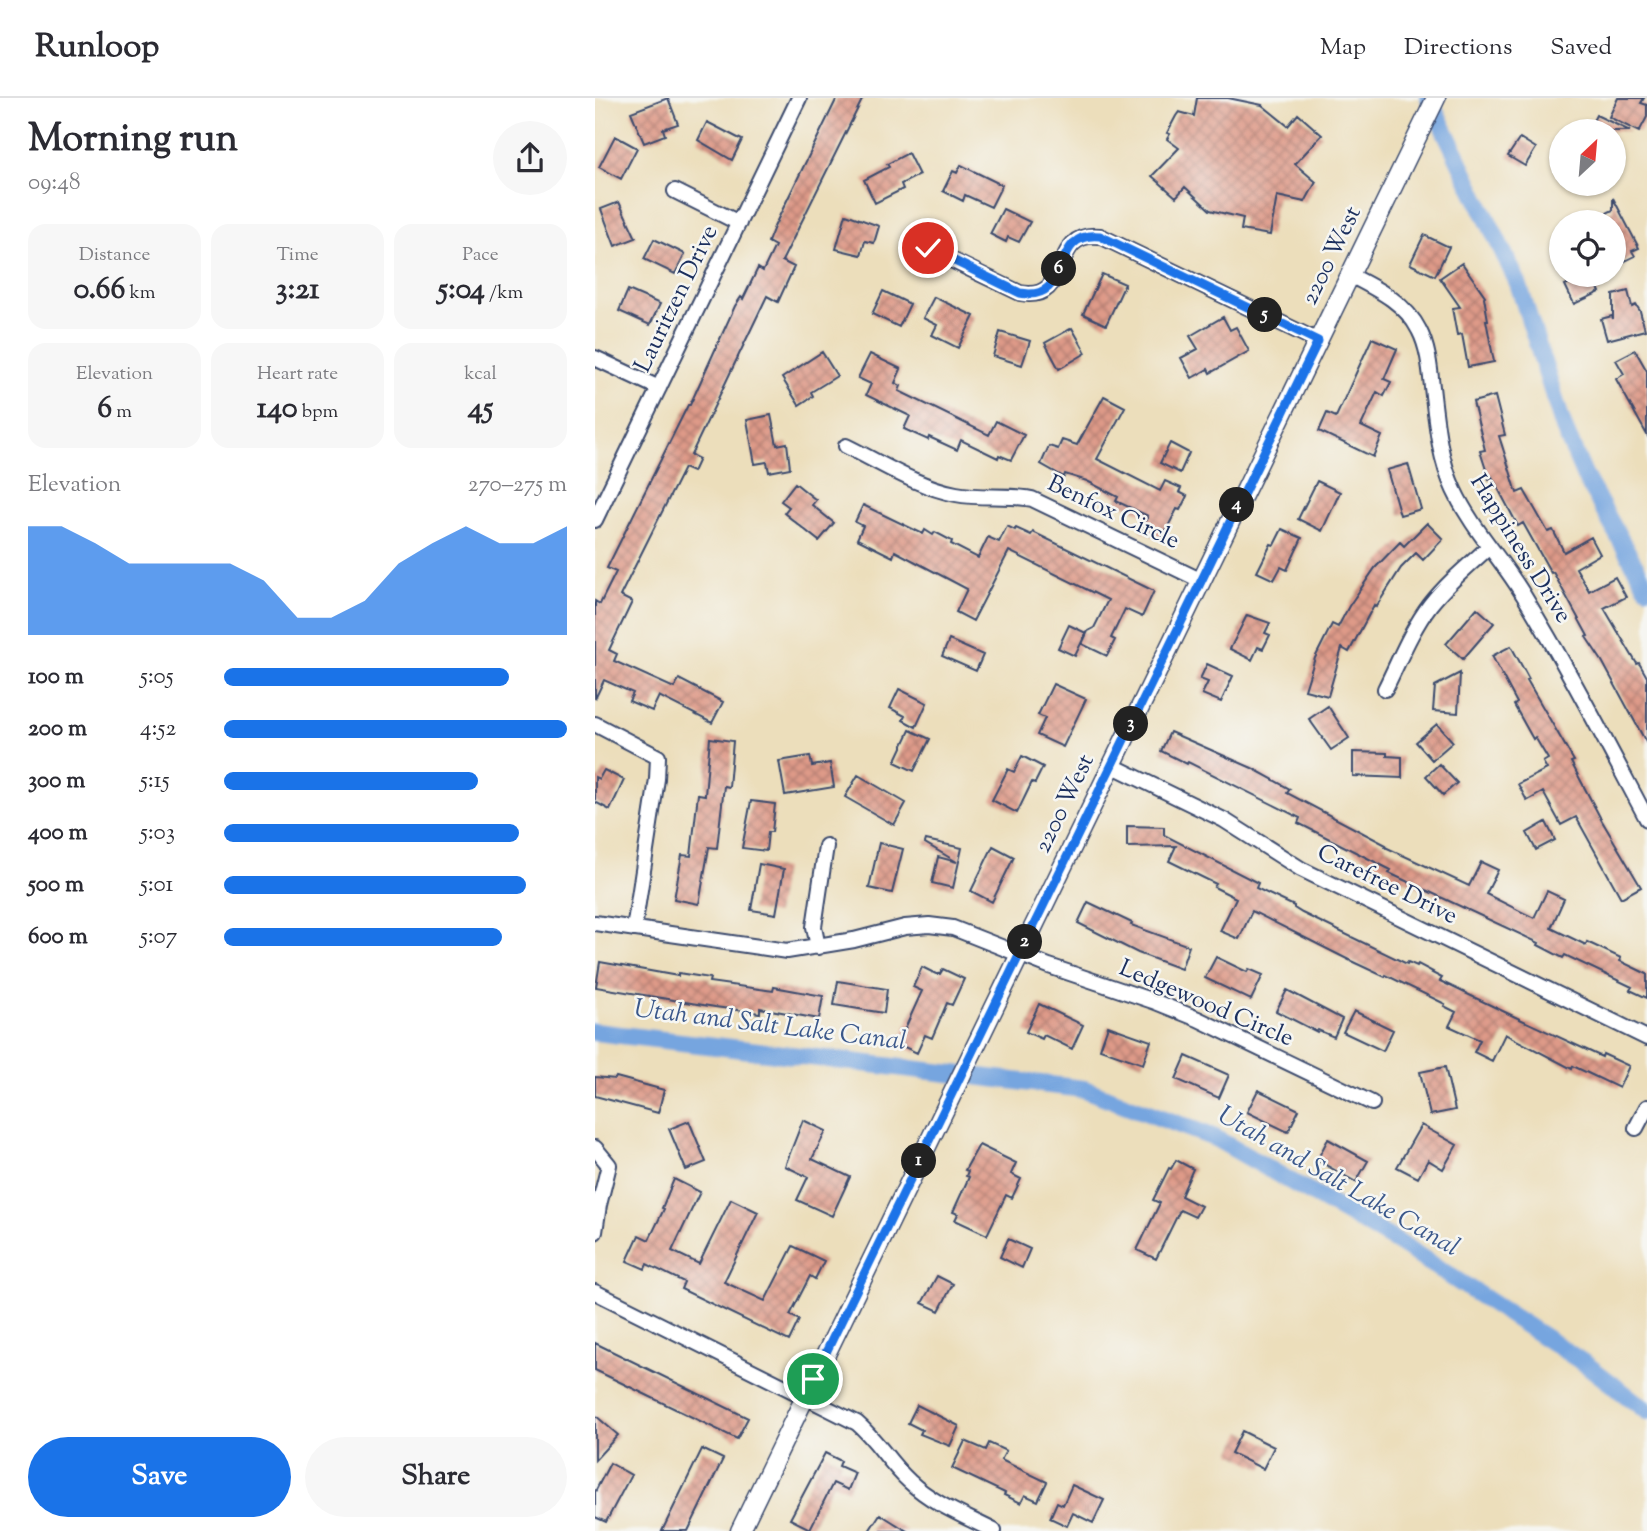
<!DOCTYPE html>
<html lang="en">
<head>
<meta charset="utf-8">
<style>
	body { margin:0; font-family:"Sorts Mill Goudy",serif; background:#f7f7f7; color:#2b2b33; height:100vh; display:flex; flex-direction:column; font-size:26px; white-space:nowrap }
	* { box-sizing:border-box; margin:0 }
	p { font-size:23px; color:#7c7c81 }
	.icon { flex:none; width:38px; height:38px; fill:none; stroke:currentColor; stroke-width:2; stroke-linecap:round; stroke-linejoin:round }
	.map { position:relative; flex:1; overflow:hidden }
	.details { display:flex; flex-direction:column; background:#fff; width:595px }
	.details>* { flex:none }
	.needle { width:46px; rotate:26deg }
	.controls { position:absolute; left:954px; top:21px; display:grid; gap:14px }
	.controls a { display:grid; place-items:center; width:77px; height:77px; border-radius:50%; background:#fff; box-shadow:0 2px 5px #0004; font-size:35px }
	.pin { position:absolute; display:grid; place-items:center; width:60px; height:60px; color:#fff; margin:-30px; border:4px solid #fff; border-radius:50%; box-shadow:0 2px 7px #0007 }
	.km { position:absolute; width:35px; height:35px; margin:-18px; border-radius:50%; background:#222; color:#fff; font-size:19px; line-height:35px; text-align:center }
	.round { display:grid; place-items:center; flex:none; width:74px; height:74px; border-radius:37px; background:#f7f7f7 }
	.headline { display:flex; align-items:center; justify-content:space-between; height:119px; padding:0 28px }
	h1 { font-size:38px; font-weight:700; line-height:52px }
	.metrics { display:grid; grid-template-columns:repeat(3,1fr); gap:10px; height:119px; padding:7px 28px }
	.metrics div { display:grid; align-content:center; border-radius:18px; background:#f7f7f7; text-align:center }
	.metrics b { font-size:30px; font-weight:700 }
	.metrics small { font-size:19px; font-weight:400 }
	.metrics p { font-size:19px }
	.chart { height:196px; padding:14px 28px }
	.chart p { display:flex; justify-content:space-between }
	.chart svg { width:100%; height:126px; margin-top:7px; fill:#1a73e8; opacity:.7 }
	.button { display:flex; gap:14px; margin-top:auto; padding:14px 28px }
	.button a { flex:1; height:80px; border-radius:42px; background:#1a73e8; color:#fff; font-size:28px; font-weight:700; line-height:80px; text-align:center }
	.button a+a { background:#f7f7f7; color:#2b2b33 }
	ul { padding:0 28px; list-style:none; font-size:23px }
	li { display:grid; grid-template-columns:112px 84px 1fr; align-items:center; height:52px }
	li i { height:18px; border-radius:9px; background:#1a73e8 }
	header { display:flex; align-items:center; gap:42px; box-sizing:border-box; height:98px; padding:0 35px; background:#fff; border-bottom:2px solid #e1e1e2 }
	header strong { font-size:33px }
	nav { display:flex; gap:38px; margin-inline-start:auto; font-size:24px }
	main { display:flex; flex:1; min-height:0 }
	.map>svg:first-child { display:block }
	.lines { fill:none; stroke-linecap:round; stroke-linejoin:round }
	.canal { stroke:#76a5df; stroke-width:18 }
	.building { fill:url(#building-cross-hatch) }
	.minor-casing { stroke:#3a496c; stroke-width:18 }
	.tertiary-casing { stroke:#3a496c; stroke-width:21 }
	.minor { stroke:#fff; stroke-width:14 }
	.tertiary { stroke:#fff; stroke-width:18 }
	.route-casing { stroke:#fff; stroke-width:14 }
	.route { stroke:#1a73e8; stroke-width:9 }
	.labels { text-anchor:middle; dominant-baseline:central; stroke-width:5; stroke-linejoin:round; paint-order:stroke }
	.street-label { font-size:24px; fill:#1b2f5e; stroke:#f6f6f2 }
	.water-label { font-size:26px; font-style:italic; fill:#3b588b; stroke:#f6f6f2 }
</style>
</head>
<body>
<header>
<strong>Runloop</strong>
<nav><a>Map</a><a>Directions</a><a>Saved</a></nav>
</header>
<main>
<section class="details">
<div class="headline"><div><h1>Morning run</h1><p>09:48</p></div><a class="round"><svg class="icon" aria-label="share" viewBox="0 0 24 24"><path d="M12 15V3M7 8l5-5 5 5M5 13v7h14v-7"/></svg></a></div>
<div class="metrics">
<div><p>Distance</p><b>0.66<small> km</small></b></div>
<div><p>Time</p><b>3:21</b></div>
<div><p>Pace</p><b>5:04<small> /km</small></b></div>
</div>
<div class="metrics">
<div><p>Elevation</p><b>6<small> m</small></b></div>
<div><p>Heart rate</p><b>140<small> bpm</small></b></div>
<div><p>kcal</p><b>45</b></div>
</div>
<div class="chart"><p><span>Elevation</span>270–275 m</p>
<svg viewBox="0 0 160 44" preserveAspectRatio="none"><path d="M0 44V6L10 6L20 12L30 19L40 19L50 19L60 19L70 25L80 38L90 38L100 32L110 19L120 12L130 6L140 12L150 12L160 6V44z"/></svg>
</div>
<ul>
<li><b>100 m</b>5:05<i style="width:83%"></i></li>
<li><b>200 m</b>4:52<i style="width:100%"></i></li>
<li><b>300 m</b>5:15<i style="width:74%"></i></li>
<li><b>400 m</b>5:03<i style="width:86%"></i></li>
<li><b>500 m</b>5:01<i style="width:88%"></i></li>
<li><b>600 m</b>5:07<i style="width:81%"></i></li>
</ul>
<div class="button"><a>Save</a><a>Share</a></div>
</section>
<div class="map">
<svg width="1052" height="1433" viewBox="0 0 1052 1433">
	<defs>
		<pattern id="building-cross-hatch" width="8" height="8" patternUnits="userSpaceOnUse" patternTransform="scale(1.75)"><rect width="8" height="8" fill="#de9a88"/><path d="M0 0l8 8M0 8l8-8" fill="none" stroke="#b37e72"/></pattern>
	</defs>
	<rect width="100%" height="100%" fill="#f6f6f2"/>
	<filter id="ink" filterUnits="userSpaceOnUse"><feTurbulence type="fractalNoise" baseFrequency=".0143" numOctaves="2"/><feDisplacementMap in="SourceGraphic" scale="14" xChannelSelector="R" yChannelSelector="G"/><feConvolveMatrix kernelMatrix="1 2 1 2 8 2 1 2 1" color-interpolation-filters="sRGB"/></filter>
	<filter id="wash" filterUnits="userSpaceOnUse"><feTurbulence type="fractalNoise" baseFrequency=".00686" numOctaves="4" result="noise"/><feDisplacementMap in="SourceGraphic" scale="28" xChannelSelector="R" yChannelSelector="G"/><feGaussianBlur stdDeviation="1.57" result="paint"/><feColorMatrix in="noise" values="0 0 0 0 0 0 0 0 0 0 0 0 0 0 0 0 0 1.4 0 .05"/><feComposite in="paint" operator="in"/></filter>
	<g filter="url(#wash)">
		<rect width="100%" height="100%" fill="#ecdebb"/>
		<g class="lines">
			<path class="canal" d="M 834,0 L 923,185 L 969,330 L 989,377 L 1052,489
				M 0,934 L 489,991 L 620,1040 L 804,1145 L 992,1267 L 1052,1313"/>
		</g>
		<g id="blocks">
			<path class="building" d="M 73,0 L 83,26 L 68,31 L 70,37 L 49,45 L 36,14 Z
				M 242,0 L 268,0 L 187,163 L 199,169 L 183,204 L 172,198 L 96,357 L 104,361 L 98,374 L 89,370 L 25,498 L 37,504 L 14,552 L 22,556 L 19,563 L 79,590 L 84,581 L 128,604 L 117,625 L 64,598 L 57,613 L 34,603 L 38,595 L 9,582 L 0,601 L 0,503 L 5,506 L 21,474 L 12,470 L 93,307 L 95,307 L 140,208 L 146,199 L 148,201 L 163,170 L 168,173 L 180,148 L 173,144 L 179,129 Z
				M 602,0 L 633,0 L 667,7 L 693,28 L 703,16 L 727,37 L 700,66 L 721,84 L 710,104 L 682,98 L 675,137 L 646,132 L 648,120 L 615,112 L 590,89 L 581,99 L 557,78 L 584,50 L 572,41 L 575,36 L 572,35 L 581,18 L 584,14 L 599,18 Z
				M 1023,0 L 1049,0 L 1046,5 L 1052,7 L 1052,19 L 1044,34 L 1014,19 Z
				M 1001,17 L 1035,33 L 993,33 Z
				M 112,24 L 147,42 L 137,62 L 103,42 Z
				M 20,38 L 42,50 L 26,81 L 4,69 Z
				M 925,40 L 941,50 L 930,68 L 913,58 Z
				M 313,55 L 324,77 L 306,86 L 308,91 L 280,105 L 269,82 L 294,69 L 292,66 Z
				M 366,67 L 407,87 L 396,109 L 370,97 L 368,103 L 348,93 L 358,73 L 362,75 Z
				M 1018,100 L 1044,150 L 1037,153 L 1040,158 L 1018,169 L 1018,124 L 994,124 L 1018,112 Z
				M 24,104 L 41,140 L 20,148 L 6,111 Z
				M 408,111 L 435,124 L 424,144 L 413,139 L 411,144 L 395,136 Z
				M 251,116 L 284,128 L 279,145 L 270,143 L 266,157 L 241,151 Z
				M 829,137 L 854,149 L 840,178 L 815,166 Z
				M 59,141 L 90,156 L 80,176 L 49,161 Z
				M 867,165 L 890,198 L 889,199 L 893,222 L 891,222 L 899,264 L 873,269 L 867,236 L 862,237 L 857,210 L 865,209 L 845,180 Z
				M 507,176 L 530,186 L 511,227 L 488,216 Z
				M 992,177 L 997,177 L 1005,194 L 979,206 L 970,187 Z
				M 33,192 L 65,206 L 55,227 L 24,213 Z
				M 288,193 L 315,206 L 304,229 L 277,216 Z
				M 1033,193 L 1037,209 L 1041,207 L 1045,213 L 1050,232 L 1012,242 L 1006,221 L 1017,218 L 1018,221 L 1018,197 Z
				M 339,199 L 379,218 L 363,250 L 337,237 L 342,227 L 328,220 Z
				M 628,219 L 635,232 L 641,229 L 654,253 L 615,275 L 613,271 L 597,280 L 586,260 L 603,251 L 595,238 Z
				M 477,230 L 491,255 L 464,271 L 450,245 Z
				M 405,234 L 435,243 L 427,267 L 398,258 Z
				M 777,240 L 802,251 L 789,281 L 796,284 L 789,298 L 782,294 L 766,328 L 787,338 L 778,359 L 724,333 L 732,315 L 741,319 Z
				M 1040,252 L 1052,273 L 1052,337 L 1021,281 L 1029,276 L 1021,262 Z
				M 227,254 L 242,278 L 216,294 L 218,298 L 204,307 L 187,280 Z
				M 275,256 L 306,271 L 300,285 L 306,288 L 304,293 L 394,337 L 401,323 L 429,337 L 416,362 L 404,357 L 403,360 L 366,342 L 362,352 L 334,339 L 333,342 L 309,331 L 315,318 L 271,297 L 276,286 L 263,280 Z
				M 509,298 L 530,309 L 502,361 L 565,393 L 570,383 L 586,390 L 584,394 L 592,398 L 585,412 L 582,411 L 566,442 L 546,432 L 553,418 L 521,403 L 523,399 L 492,383 L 470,376 L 469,379 L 446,366 L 454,348 L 463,351 L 467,342 L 482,347 Z
				M 900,298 L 910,337 L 904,338 L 922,395 L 929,392 L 953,434 L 958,432 L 969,454 L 996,439 L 1005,456 L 981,470 L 994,493 L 1020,479 L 1031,499 L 1009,510 L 1042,566 L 1044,565 L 1052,579 L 1052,646 L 1007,563 L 991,539 L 993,538 L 958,474 L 956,475 L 928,425 L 923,428 L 897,379 L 894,381 L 885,353 L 890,352 L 878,304 Z
				M 176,317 L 182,347 L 192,345 L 195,370 L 174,374 L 172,364 L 160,366 L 152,322 Z
				M 575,345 L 594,355 L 585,375 L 565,365 Z
				M 813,366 L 826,411 L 805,417 L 792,372 Z
				M 722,383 L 745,394 L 727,433 L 703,421 Z
				M 200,385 L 221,402 L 217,407 L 239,425 L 224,443 L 189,415 L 194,409 L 186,403 Z
				M 268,407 L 328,436 L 330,432 L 338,437 L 340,434 L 357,443 L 356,446 L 383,460 L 393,439 L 404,444 L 412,428 L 420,432 L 421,430 L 436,437 L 438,434 L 559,493 L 547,519 L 530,511 L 516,540 L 520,542 L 512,558 L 487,546 L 493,533 L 499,530 L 513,502 L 414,453 L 378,523 L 361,514 L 372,491 L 300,453 L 298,459 L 262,441 L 268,428 L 260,424 Z
				M 832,425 L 848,441 L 828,462 L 821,455 L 806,470 L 781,509 L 779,507 L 754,554 L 747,550 L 733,598 L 710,592 L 720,560 L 737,526 L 743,529 L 754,508 L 780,470 L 805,444 L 809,448 Z
				M 687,431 L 707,440 L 692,472 L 686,469 L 679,482 L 662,474 L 676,446 L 679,447 Z
				M 882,510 L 899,525 L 868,561 L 851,546 Z
				M 652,517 L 675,525 L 670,535 L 675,537 L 668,551 L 663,549 L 657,562 L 635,551 Z
				M 474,527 L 491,535 L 480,558 L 463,550 Z
				M 354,542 L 388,557 L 381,573 L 347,558 Z
				M 916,548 L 934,581 L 932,582 L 979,663 L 976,664 L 1007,723 L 1046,789 L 1026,800 L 981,719 L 966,727 L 948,694 L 932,703 L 923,686 L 952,671 L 948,664 L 953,661 L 940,639 L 938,641 L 919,607 L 922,605 L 897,558 Z
				M 612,566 L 638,578 L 626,604 L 607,596 L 613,584 L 605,581 Z
				M 865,575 L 863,615 L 838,613 L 840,588 Z
				M 458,586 L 491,601 L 468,649 L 442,637 L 450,620 L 443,617 Z
				M 304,591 L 332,605 L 321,629 L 308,622 L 310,618 L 295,610 Z
				M 733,608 L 754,640 L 736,652 L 714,621 Z
				M 842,626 L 858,644 L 837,662 L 821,644 Z
				M 315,632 L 335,641 L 319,673 L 300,664 Z
				M 575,634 L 657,670 L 695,691 L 692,695 L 791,747 L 790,749 L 874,788 L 886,764 L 903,772 L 891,796 L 939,820 L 952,793 L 969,801 L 956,830 L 991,847 L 992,844 L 1026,860 L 1025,863 L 1052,876 L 1052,900 L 1035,892 L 1037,889 L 970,857 L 968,860 L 943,847 L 944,845 L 794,775 L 796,772 L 703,725 L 705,720 L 593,664 L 592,666 L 566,653 Z
				M 115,640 L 138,643 L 134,689 L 129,688 L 122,750 L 114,749 L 104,806 L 79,801 L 87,757 L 96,758 L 103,696 L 110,697 Z
				M 758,654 L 792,655 L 792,658 L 807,659 L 807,680 L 758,678 Z
				M 215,658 L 217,668 L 235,665 L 239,689 L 190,697 L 184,663 Z
				M 427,658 L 448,669 L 440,685 L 437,684 L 422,715 L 397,702 L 413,671 L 419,674 Z
				M 844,666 L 862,685 L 848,697 L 831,678 Z
				M 9,672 L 29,682 L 15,712 L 0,704 L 0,679 L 4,681 Z
				M 263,677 L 311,705 L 299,727 L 250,699 Z
				M 156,703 L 180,706 L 177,734 L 173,734 L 171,753 L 147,750 Z
				M 951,724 L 960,742 L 941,752 L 932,735 Z
				M 532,728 L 569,729 L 569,737 L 663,785 L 661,790 L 699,808 L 699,810 L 707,815 L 812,866 L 813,864 L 822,868 L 823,866 L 838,874 L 837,875 L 847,880 L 845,883 L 914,916 L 1007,959 L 1008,956 L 1034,968 L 1024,990 L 978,968 L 977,971 L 910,936 L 897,963 L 879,954 L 885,942 L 854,928 L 861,914 L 849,908 L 850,906 L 791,877 L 790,879 L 756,863 L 657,813 L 644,841 L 625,833 L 641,800 L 619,789 L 621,786 L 574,763 L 581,748 L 532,749 Z
				M 331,742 L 367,750 L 358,790 L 337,785 L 343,759 L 362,764 L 330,745 Z
				M 284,745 L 308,751 L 297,795 L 274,790 Z
				M 398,748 L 419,759 L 397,804 L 376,793 Z
				M 164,766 L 189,771 L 181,816 L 156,812 Z
				M 493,804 L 537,825 L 536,827 L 594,848 L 586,871 L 543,855 L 483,825 Z
				M 621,859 L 652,874 L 654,871 L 668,877 L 656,902 L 610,880 Z
				M 5,864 L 83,878 L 83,875 L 115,880 L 114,884 L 178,893 L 179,889 L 228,898 L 224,921 L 165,910 L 165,915 L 120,909 L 1,889 Z
				M 327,869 L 341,876 L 345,876 L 348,871 L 369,881 L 357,907 L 352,905 L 337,940 L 330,937 L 322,955 L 303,946 L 327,893 L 318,889 Z
				M 243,883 L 292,891 L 289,915 L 239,907 Z
				M 692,892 L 747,921 L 739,939 L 723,932 L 722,934 L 681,913 Z
				M 444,906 L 488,927 L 477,951 L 449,937 L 447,941 L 431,934 Z
				M 759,913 L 798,932 L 788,953 L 748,934 Z
				M 513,928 L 556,943 L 548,966 L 505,951 Z
				M 591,958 L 634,977 L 624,1000 L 581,981 Z
				M 850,969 L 860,1012 L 835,1017 L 825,974 Z
				M 0,979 L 20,981 L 21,979 L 69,992 L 63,1015 L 0,998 Z
				M 663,992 L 704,1012 L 693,1034 L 652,1014 Z
				M 208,1022 L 231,1033 L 217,1061 L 255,1079 L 237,1118 L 202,1102 L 213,1079 L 190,1068 Z
				M 94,1023 L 111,1064 L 91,1072 L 74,1031 Z
				M 826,1027 L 862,1047 L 848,1071 L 833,1062 L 823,1080 L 802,1069 Z
				M 733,1041 L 773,1063 L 761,1084 L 722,1062 Z
				M 384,1047 L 421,1065 L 416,1076 L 426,1081 L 417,1100 L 411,1097 L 392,1137 L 360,1122 L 363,1116 L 358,1114 L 374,1079 L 371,1078 L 373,1073 L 370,1072 Z
				M 581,1062 L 598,1071 L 586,1098 L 606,1108 L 600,1119 L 585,1112 L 561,1161 L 542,1152 L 565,1105 L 558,1102 L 574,1070 L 576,1071 Z
				M 79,1081 L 105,1094 L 77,1153 L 104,1166 L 136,1101 L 163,1114 L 129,1184 L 170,1203 L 198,1148 L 229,1163 L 220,1181 L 215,1178 L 195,1217 L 204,1222 L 194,1243 L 86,1191 L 89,1184 L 52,1166 L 50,1171 L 32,1163 L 44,1137 L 54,1142 L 69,1111 L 67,1110 Z
				M 413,1141 L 435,1151 L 427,1170 L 405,1159 Z
				M 342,1178 L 358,1186 L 344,1213 L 327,1205 Z
				M 0,1245 L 153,1320 L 142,1341 L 0,1272 Z
				M 322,1307 L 364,1328 L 355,1348 L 325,1336 L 327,1332 L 313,1325 Z
				M 0,1317 L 23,1337 L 0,1362 Z
				M 647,1333 L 679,1349 L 668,1371 L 636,1355 Z
				M 370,1343 L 391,1352 L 394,1345 L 411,1353 L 406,1362 L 452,1384 L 443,1403 L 430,1397 L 426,1405 L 409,1397 L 410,1395 L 357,1370 Z
				M 107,1351 L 128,1361 L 93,1433 L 67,1433 Z
				M 230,1355 L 246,1363 L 244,1368 L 260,1375 L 253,1392 L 238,1385 L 215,1431 L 195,1421 Z
				M 15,1365 L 36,1377 L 11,1424 L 0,1419 L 0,1394 Z
				M 477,1387 L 509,1402 L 498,1425 L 478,1415 L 472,1428 L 455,1420 L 462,1404 L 468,1407 Z
				M 285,1416 L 312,1433 L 274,1433 Z"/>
		</g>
	</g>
	<g filter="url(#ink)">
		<use href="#blocks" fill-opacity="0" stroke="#3a496c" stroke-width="2"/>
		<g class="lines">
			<defs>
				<path id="minor" d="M 80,93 L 144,125
					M 333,151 L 425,195 C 479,205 452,132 505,138 L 723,243
					M 755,177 C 782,191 810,204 824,232 C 833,249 835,270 837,289 C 841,323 844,360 859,392 C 877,431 907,461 929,498 C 973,570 1012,646 1052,721
					M 0,260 L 64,290
					M 251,348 C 286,365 323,389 361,396 C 386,401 411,396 437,401 L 605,482
					M 0,422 L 204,0
					M 790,591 C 804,563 816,532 835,507 C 852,485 874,467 894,449
					M 0,626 L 63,659 L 62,681 L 39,831
					M 516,667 L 629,722 L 706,771 L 1052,940
					M 0,825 L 192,853 L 259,842 L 310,829 L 334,827 L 358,830 L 454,868 L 558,903 L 603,921 L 777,1005
					M 223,849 L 219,829 L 231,748
					M 1041,1030 L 1052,1009
					M 0,1050 L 14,1067 L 4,1107 L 0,1134
					M 0,1194 L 262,1325 C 283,1343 294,1365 314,1383 C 338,1406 370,1418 399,1433"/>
				<path id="tertiary" d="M 145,1433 L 841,0"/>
			</defs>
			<use href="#minor" class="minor-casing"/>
			<use href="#tertiary" class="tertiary-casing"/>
			<use href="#minor" class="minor"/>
			<use href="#tertiary" class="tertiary"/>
		</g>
	</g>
	<g class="lines" filter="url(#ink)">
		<defs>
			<path id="route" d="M 218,1281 L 723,243 L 505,138 C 453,132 479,205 425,195 L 333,150"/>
		</defs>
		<use href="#route" class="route-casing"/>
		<use href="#route" class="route"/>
	</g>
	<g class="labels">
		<g class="street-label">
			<text transform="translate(737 158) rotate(-64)">2200 West</text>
			<text transform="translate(82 201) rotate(-64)">Lauritzen Drive</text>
			<text transform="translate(518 415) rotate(25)">Benfox Circle</text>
			<text transform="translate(925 451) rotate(58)">Happiness Drive</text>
			<text transform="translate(470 706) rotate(-64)">2200 West</text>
			<text transform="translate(792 787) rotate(26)">Carefree Drive</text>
			<text transform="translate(611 906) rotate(23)">Ledgewood Circle</text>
		</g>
		<g class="water-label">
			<text transform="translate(175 928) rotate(7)">Utah and Salt Lake Canal</text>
			<text transform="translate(743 1084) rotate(30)">Utah and Salt Lake Canal</text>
		</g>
	</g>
</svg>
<div class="controls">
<a><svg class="needle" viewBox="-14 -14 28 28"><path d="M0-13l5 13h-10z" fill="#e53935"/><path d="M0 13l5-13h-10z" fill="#7c7c81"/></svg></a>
<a><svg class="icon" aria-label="locate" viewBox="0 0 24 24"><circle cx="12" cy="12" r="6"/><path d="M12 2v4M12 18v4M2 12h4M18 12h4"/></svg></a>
</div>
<div class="pin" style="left:218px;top:1281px;background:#1e9e55"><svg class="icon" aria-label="arrive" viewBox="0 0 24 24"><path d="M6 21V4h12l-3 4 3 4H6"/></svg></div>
<div class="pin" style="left:333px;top:150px;background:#d93025"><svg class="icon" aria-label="check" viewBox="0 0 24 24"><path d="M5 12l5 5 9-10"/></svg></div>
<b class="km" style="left:324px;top:1063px">1</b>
<b class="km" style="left:430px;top:844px">2</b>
<b class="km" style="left:536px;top:626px">3</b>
<b class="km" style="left:642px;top:407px">4</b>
<b class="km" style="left:670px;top:217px">5</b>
<b class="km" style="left:464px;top:171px">6</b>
</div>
</main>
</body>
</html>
